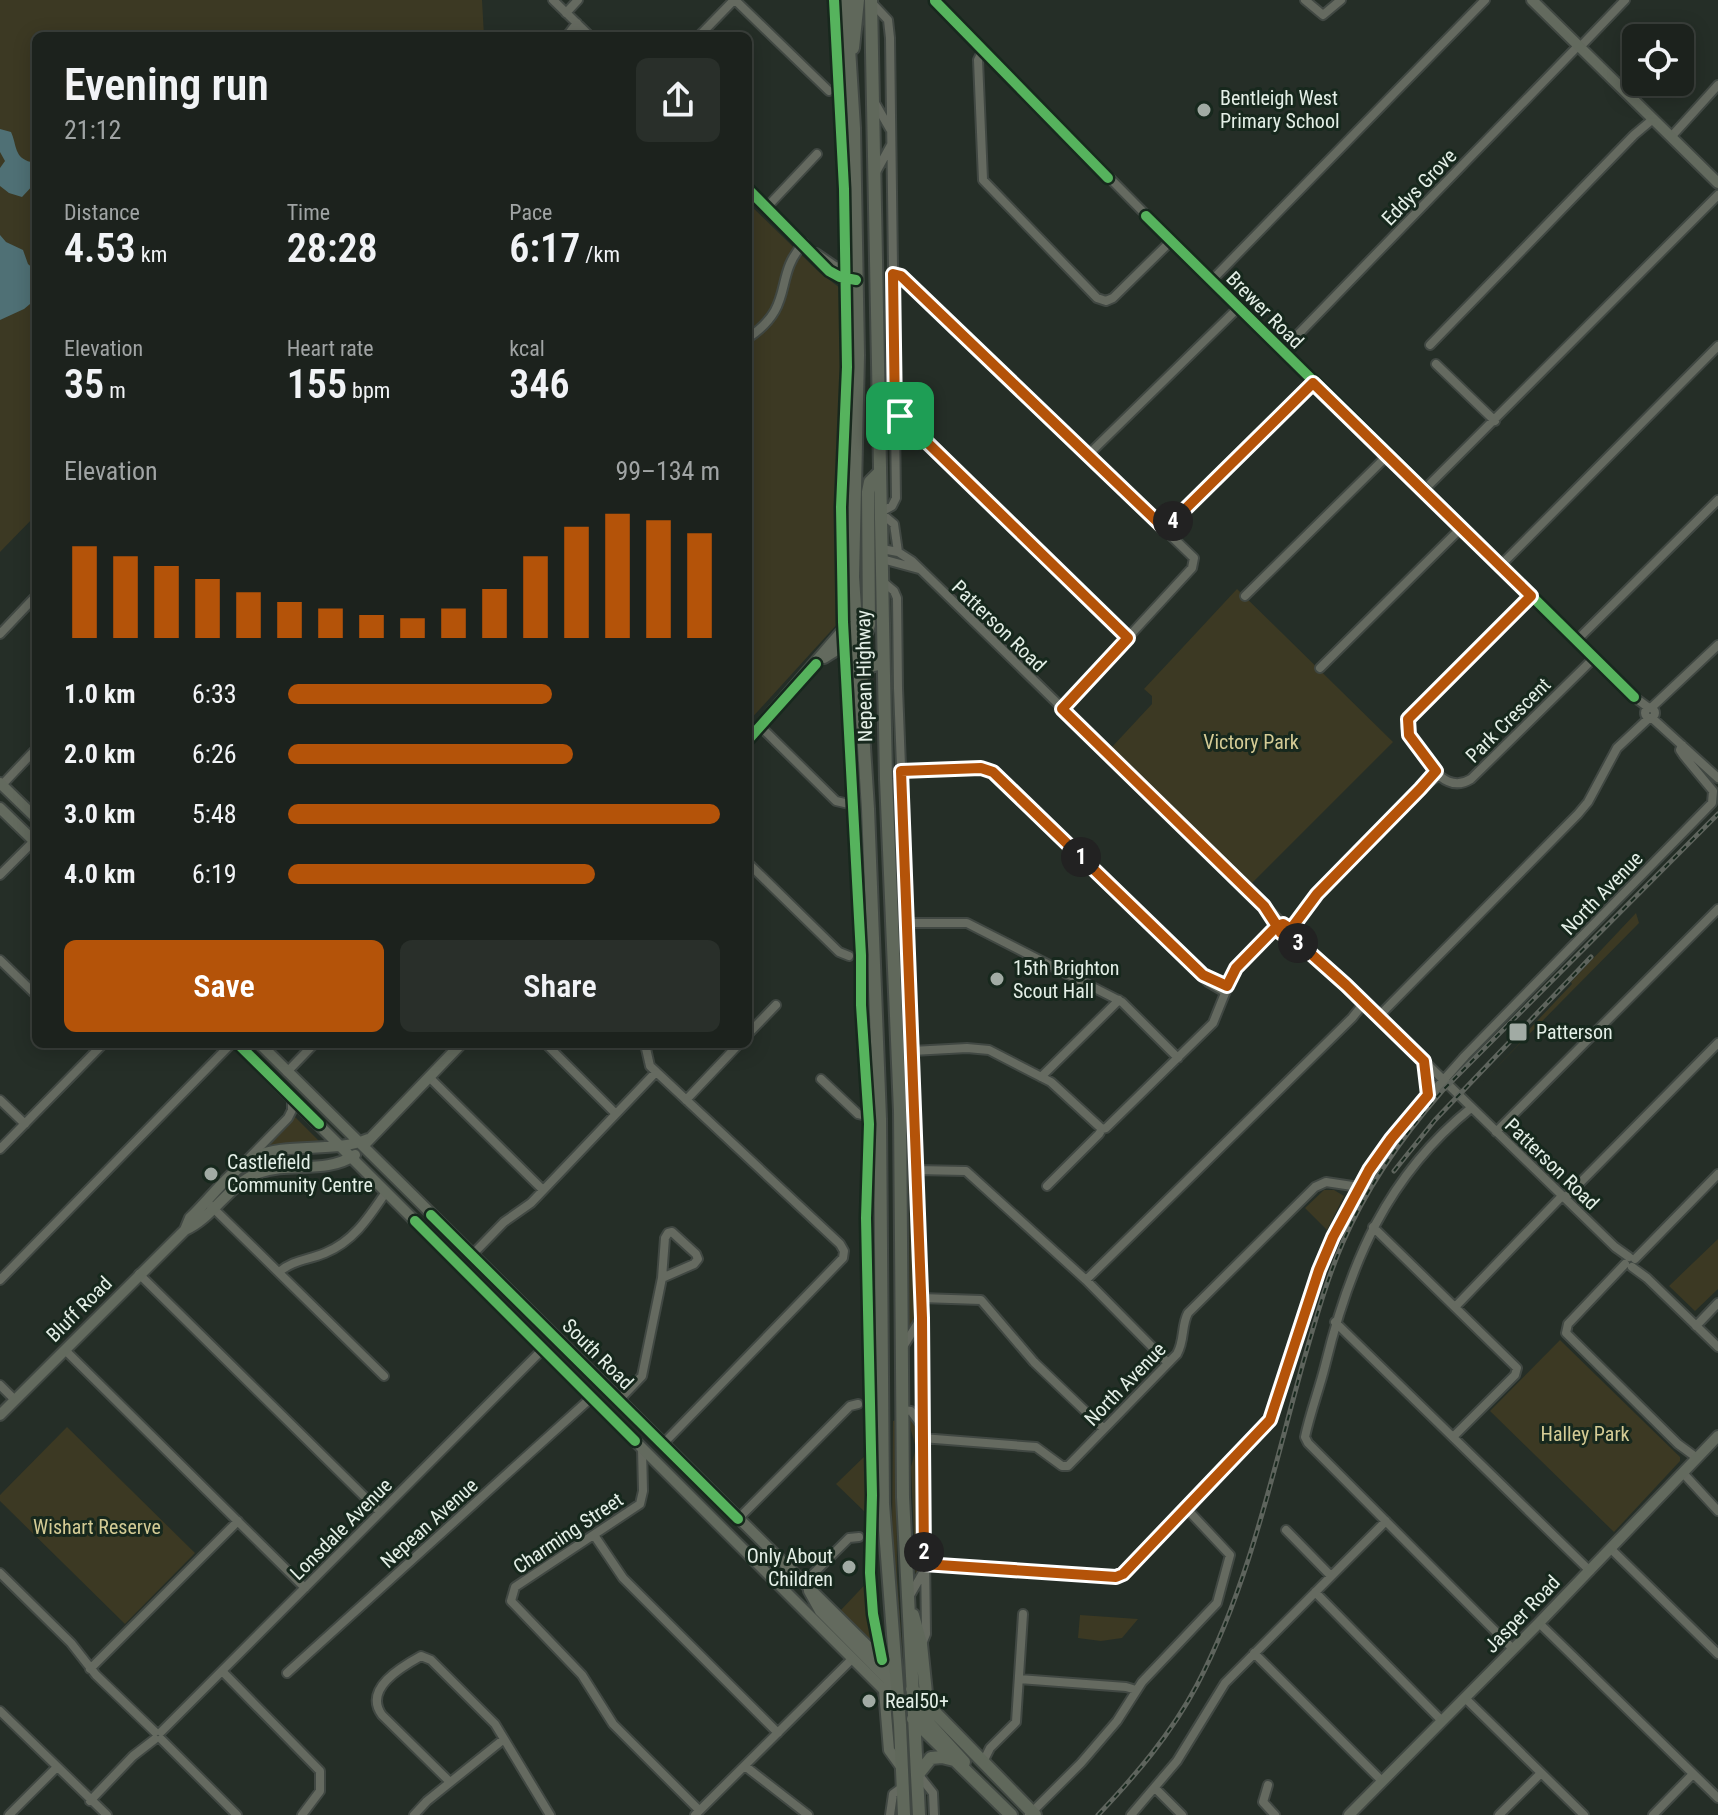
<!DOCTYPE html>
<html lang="en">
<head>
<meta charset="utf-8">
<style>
	body { margin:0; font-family:"Roboto Condensed",sans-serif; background:#292f2a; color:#f1f3f6; height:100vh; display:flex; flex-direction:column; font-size:30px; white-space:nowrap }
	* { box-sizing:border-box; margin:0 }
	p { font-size:26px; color:#a0a4a4 }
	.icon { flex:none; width:44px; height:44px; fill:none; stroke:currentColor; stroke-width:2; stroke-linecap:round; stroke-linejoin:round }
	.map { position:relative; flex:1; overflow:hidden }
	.sheet { position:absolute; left:32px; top:32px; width:720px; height:1016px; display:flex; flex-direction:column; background:#1c221d; border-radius:12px; box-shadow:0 4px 20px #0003,0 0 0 2px #3a3f3b }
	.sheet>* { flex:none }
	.fabs { position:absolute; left:1622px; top:24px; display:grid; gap:16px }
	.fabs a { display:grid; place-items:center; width:72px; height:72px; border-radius:12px; background:#1c221d; box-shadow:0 4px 20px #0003,0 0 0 2px #3a3f3b; font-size:40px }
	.pin { position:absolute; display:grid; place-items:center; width:68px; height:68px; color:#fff; margin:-34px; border-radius:16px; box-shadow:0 4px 12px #0006 }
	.km { position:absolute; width:40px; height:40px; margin:-20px; border-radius:50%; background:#222; color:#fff; font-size:22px; line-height:40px; text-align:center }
	.round { display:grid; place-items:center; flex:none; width:84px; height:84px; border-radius:12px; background:#292f2a }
	.overview { display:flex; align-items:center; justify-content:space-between; height:136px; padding:0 32px }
	h1 { font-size:44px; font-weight:600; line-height:60px }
	.figures { display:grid; grid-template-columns:repeat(3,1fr); gap:12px; height:136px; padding:8px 32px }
	.figures div { display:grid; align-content:center }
	.figures b { font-size:40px; font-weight:600 }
	.figures small { font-size:22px; font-weight:400 }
	.figures p { font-size:22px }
	.chart { height:224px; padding:16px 32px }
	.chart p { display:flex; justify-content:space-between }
	.chart svg { width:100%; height:144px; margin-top:8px; stroke:#b45309; stroke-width:6 }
	.primary-button { display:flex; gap:16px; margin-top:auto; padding:16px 32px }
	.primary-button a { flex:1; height:92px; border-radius:12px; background:#b45309; color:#fff; font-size:32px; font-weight:600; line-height:92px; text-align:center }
	.primary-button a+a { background:#292f2a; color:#f1f3f6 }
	ul { padding:0 32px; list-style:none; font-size:26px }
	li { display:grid; grid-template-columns:128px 96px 1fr; align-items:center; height:60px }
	li i { height:20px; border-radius:10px; background:#b45309 }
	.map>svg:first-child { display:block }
	.green { fill:#3c3923 }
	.water { fill:#4f7075 }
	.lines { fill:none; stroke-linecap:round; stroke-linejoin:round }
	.minor-casing { stroke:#414843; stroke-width:12 }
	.major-casing { stroke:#414843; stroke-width:14 }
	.highway-casing { stroke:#414843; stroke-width:16 }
	.minor { stroke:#656a60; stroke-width:8 }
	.major { stroke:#636a5e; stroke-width:10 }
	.highway { stroke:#60685b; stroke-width:12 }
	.rail-casing { stroke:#5e645d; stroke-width:5 }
	.rail { stroke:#17281d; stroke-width:2; stroke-dasharray:6; stroke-linecap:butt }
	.cycleway-casing { stroke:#17281d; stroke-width:15 }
	.cycleway { stroke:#56b35d; stroke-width:10 }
	.route-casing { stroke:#fff; stroke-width:16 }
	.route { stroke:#b45309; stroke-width:10 }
	.poi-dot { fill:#a1aba4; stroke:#17281d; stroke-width:3 }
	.labels { text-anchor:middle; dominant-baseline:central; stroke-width:6; stroke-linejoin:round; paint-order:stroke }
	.poi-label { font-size:20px; fill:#e4efe7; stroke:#17281d; text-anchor:start }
	.street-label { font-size:20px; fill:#e4efe7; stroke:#17281d }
	.park-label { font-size:20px; fill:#d4cb95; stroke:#17281d }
</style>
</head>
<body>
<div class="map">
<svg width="1718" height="1815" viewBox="0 0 1718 1815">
	<rect width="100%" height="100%" fill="#252e27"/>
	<path class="green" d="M 0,0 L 482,0 L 484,36 L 36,36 L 36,515 L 0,552 Z
		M 748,203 L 819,272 L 844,291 L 840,621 L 748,722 Z
		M 1237,589 L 1393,742 L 1252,883 L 1112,747 L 1152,704 L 1152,696 L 1144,689 Z
		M 1636,913 L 1639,923 L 1483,1081 L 1519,1044 L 1518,1041 L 1572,984 L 1571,982 Z
		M 294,1116 L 319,1141 L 260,1151 Z
		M 910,1151 L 917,1311 L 909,1333 L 910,1196 L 908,1192 Z
		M 1324,1190 L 1334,1190 L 1344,1196 L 1327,1230 L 1305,1208 Z
		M 1718,1239 L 1718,1289 L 1695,1311 L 1669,1286 Z
		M 1560,1340 L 1680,1457 L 1680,1461 L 1614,1532 L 1490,1411 Z
		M 910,1417 L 918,1432 L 919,1571 L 916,1580 L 911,1467 L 916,1448 L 910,1427 Z
		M 896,1420 L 897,1574 L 903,1661 L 892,1542 L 893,1421 Z
		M 67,1427 L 195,1553 L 125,1624 L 0,1501 L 0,1495 Z
		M 868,1453 L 870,1508 L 865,1512 L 836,1484 Z
		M 875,1574 L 882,1643 L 877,1648 L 840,1611 Z
		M 1080,1615 L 1138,1619 L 1122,1638 L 1101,1641 L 1078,1638 Z"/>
	<path class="water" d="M 0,129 L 11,132 C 17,145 14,158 31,162 L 36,170 L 36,182 L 22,197 L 9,193 L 0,186 L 0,168 L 5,161 L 0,152 Z
		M 0,235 L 6,242 L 23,250 L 28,264 L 36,271 L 36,299 L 24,309 L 0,320 Z"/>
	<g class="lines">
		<defs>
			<path id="minor" d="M 553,0 L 590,36
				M 735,0 L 829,91
				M 934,0 L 1238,308 L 1634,697 L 1649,708
				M 1305,0 L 1323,15 L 1341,0
				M 872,3 L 888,20 L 890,38 L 896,498 L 892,506 L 881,512
				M 566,13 L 578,0
				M 567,36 L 577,23
				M 699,36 L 734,0
				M 1580,47 L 1625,0
				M 983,50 L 978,60 L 983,180 L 1097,298 L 1106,301 L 1113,298 L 1171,241
				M 875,103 L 890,129
				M 1671,137 L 1718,85
				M 876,172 L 891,145
				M 748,189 L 829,271 L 840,277 L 856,280
				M 767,207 L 817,154
				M 816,253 L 835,266 L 856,270
				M 893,274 L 901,276 L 911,285 L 1194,558 L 1192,568 L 1062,709
				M 1211,281 L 1485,0
				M 748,338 C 797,305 772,277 804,243
				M 1430,345 L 1634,135 L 1653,119
				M 1282,351 L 1578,46
				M 1436,364 L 1495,421
				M 895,416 L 901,417 L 912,425 L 1128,638
				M 1088,455 L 1238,308
				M 1423,491 L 1718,195
				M 881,513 L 894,524 L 898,552
				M 1165,529 L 1313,383
				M 882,549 L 898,552 L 912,561 L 1283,924
				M 882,559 L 919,569
				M 1500,566 L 1718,346
				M 882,581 L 894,591 L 897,598 L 898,688 L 922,1318 L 926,1634 L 922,1644
				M 1245,596 L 1387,456
				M 1531,596 L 1408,719 L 1406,727 L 1409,735 C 1423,754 1442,797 1471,779 L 1594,658
				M 0,634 L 36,596
				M 1576,641 L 1718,500
				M 1320,668 L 1461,528
				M 1651,708 L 1718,645
				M1645 713a5 5 0 1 1 10 0a5 5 0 1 1-10 0Z
				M 1652,718 L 1718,778
				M 760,726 L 836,801 L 849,804
				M 901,771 L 981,768 L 993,772 L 1208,982 L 1225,992
				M 2,785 L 36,749
				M 748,863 L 839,952 L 849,956
				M 0,875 L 34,841
				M 907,923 L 967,923 L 1122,1002 L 1178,1058
				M 1291,929 L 1317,894 L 1420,789 L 1439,775
				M 1283,934 L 1300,944 L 1346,985 L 1615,1247 L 1629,1257
				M 0,960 L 36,995
				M 1378,1017 L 1578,814 L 1588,802 L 1617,748 L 1649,718
				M 748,1034 L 776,1005
				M 546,1044 L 616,1114
				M 645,1044 L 650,1066 L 840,1244 L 844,1251 L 843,1258 L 663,1444
				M 912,1051 L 967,1048 L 989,1050 L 1051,1082 L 1102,1129
				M 1463,1058 L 1712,803 L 1713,791 L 1684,756 L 1680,750 L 1682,745
				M 1424,1061 L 1428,1095
				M 287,1072 L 314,1044
				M 429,1077 L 543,1190
				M 1041,1077 L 1119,1000
				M 821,1079 L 858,1114 L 880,1119
				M 0,1100 L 25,1124
				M 686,1100 L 739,1044
				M 1471,1108 C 1387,1176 1350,1263 1325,1366 C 1319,1390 1310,1413 1305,1437 L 1308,1443 L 1513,1649
				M 1496,1132 L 1718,909
				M 0,1149 L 103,1044
				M 247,1160 L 288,1118 L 292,1110 L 292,1097
				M 916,1170 L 966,1171 L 1086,1280 L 1167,1362
				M 1047,1186 L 1099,1134 L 1102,1129 L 1106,1128 L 1213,1023 L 1234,971 L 1277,926
				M 1565,1198 L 1718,1043
				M 207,1202 L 384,1376
				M 1373,1227 L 1517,1368 L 1515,1375 L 1453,1437
				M 672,1232 L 696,1254 L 698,1259 L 694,1264 L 662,1278 L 665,1238 L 668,1233 Z
				M 472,1255 L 504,1222 L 531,1203 L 656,1072
				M 1635,1259 L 1718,1174
				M 1625,1264 L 1568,1324 L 1566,1333 L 1678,1444 L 1697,1458
				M 1632,1267 L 1647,1278 L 1718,1347
				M 279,1272 C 293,1260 308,1260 325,1253 C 354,1241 369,1217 386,1192
				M 139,1274 L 380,1512
				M 0,1280 L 231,1044
				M 1086,1280 L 1352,1018 L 1364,1003
				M 921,1298 L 981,1300 L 1034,1362 L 1104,1429
				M 1456,1306 L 1562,1196
				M 1335,1322 L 1590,1571
				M 1696,1326 L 1718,1303
				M 903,1347 L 921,1318
				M 65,1350 L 305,1588
				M 0,1385 L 15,1400
				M 619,1400 L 642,1376 L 662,1278
				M 903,1410 L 911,1411 L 922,1426
				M 922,1438 L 1036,1447 L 1062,1466 L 1068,1466 L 1177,1354 C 1185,1340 1181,1326 1188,1313 L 1315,1187 L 1326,1182 L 1359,1187
				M 642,1448 L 643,1491 L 640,1504 L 515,1587 L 511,1601 L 582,1675 L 613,1724 L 699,1810
				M 1683,1473 L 1718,1511
				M 738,1519 L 850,1406 L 858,1404
				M 1286,1530 L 1331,1576
				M 594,1535 L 623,1578 L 778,1733
				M 1611,1549 L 1718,1654
				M 924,1564 L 1113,1578 L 1123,1574 L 1270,1420 L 1319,1270 L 1356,1191 L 1391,1139 L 1465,1056
				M 0,1573 L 71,1643 L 96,1675 L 155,1732
				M 804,1583 L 849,1538 L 859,1537
				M 1315,1592 L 1442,1721
				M 909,1597 L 924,1571
				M 1539,1623 L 1718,1798
				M 1254,1653 L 1382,1781
				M 90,1669 L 238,1521
				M 222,1671 L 320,1771 L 320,1791 L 302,1815
				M 287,1673 L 592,1397
				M 1019,1679 L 1126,1687 L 1136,1690
				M 1465,1698 L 1584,1815
				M 0,1711 L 107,1815
				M 161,1732 L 544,1348
				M 161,1739 L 237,1815
				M 983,1762 L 990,1748 L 1016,1722 L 1023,1614
				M 745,1766 L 808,1815
				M 918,1774 L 933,1793 L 934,1815
				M 450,1782 L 382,1715 C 363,1689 401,1667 421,1656 L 431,1660 L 495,1724 L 550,1815
				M 1268,1785 L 1263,1802 L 1275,1815
				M 1156,1789 L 1182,1815
				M 90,1801 L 133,1756 L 155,1739
				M 9,1815 L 57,1767
				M 414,1815 L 427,1801 L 504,1739
				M 695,1815 L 852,1659
				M 890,1815 L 893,1794 L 904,1786
				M 1029,1815 L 1081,1763 L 1117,1721 L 1142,1682 L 1217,1603 L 1230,1555 L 1186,1508
				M 1131,1815 L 1177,1761 L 1225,1683 L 1386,1521
				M 1499,1815 L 1541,1773
				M 1653,1815 L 1693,1774"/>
			<path id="major" d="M 1532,0 L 1718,183
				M 824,658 L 856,638
				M 748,740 L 855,616
				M 0,783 L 36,818
				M 0,808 L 36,843
				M 238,1044 L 898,1704
				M 260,1044 L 895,1673
				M 366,1143 L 461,1044
				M 185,1230 C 214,1217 228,1185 258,1173 C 291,1161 324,1175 355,1155
				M 0,1415 L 185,1230 L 190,1218 C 208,1201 231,1170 253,1158 C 286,1141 334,1154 368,1139
				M 809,1591 L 820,1611 L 897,1689
				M 884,1690 L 889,1750 L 902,1768
				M 1349,1815 L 1539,1623 L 1718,1436"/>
			<path id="highway" d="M 846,0 L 854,128 L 858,355 L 853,577 L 868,809 L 880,1119 L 883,1504 L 900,1725 L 904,1815
				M 871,0 L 886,779 L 900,1111 L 903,1497 L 919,1815
				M 853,48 L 858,0
				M 856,638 L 866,633 L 869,625 L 868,492 L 870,482 L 880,472
				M 859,681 L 870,666 L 883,663
				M 913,1615 L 921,1644 L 927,1703
				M 912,1689 L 1035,1815
				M 912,1705 L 964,1762
				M 913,1719 L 1011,1815
				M 919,1773 L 931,1758 L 942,1757 L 954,1760"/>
		</defs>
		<use href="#minor" class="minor-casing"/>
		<use href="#major" class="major-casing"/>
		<use href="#highway" class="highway-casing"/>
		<use href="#minor" class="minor"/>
		<use href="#major" class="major"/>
		<use href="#highway" class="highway"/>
		<defs>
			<path id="rail" d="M 1394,1171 L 1435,1120 L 1591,957
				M 1098,1815 C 1136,1775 1171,1734 1197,1685 C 1249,1586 1273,1471 1303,1363 C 1315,1322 1326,1281 1343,1242 C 1367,1186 1402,1137 1442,1091 L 1718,814"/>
		</defs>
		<use href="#rail" class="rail-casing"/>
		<use href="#rail" class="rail"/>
		<defs>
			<path id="cycleway" d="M 834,0 L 844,189 L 847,367 L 841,507 L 843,622 L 861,955 L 861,1005 L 869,1124 L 866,1218 L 872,1495 L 870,1573 L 873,1614 L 882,1660
				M 935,1 L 1108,178
				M 748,189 L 829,271 L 840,277 L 856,280
				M 1146,216 L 1634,697
				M 748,740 L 816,664
				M 238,1044 L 319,1124
				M 431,1215 L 738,1519
				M 415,1221 L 635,1441"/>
		</defs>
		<use href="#cycleway" class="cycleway-casing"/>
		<use href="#cycleway" class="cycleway"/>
	</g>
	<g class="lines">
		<defs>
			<path id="route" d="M 900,416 L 1128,638 L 1062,709 L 1264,906 L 1277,926 L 1236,968 L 1227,986 L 1203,975 L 993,772 L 981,768 L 901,771 L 922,1318 L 924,1564 L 1116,1577 L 1123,1574 L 1270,1420 L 1319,1270 L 1333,1237 L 1369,1170 L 1391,1139 L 1428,1095 L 1424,1061 L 1346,985 L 1300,944 L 1281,933 L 1277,926 L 1283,924 L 1291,929 L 1317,894 L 1420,789 L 1436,771 L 1409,735 L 1408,719 L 1531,596 L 1313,383 L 1165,529 L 901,276 L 893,274 L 895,416 L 900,416"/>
		</defs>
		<use href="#route" class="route-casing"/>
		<use href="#route" class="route"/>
	</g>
	<g class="poi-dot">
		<circle cx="1204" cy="110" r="8"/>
		<circle cx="997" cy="979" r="8"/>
		<rect x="1508" y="1022" width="20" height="20" rx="4"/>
		<circle cx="211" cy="1174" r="8"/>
		<circle cx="849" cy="1567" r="8"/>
		<circle cx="869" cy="1701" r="8"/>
	</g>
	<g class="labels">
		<g class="poi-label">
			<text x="1220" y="98">Bentleigh West<tspan x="1220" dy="23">Primary School</tspan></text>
			<text x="1013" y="968">15th Brighton<tspan x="1013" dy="23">Scout Hall</tspan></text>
			<text x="1536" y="1032">Patterson</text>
			<text x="227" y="1162">Castlefield<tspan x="227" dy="23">Community Centre</tspan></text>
			<text x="833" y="1556" text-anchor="end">Only About<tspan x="833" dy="23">Children</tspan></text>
			<text x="885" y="1701">Real50+</text>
		</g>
		<g class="street-label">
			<text transform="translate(1419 187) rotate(-46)">Eddys Grove</text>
			<text transform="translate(1265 310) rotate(45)">Brewer Road</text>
			<text transform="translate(999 626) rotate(44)">Patterson Road</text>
			<text transform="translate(864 676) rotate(-91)">Nepean Highway</text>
			<text transform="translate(1508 720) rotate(-45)">Park Crescent</text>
			<text transform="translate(1602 893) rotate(-46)">North Avenue</text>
			<text transform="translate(1552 1164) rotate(44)">Patterson Road</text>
			<text transform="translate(79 1309) rotate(-45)">Bluff Road</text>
			<text transform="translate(598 1354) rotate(45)">South Road</text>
			<text transform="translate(1125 1384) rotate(-46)">North Avenue</text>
			<text transform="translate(429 1523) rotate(-42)">Nepean Avenue</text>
			<text transform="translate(341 1529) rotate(-45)">Lonsdale Avenue</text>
			<text transform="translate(568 1533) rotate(-34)">Charming Street</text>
			<text transform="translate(1522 1614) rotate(-46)">Jasper Road</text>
		</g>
		<g class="park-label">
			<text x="1251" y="742">Victory Park</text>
			<text x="1585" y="1434">Halley Park</text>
			<text x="97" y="1527">Wishart Reserve</text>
		</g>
	</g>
</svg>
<div class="fabs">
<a><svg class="icon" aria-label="locate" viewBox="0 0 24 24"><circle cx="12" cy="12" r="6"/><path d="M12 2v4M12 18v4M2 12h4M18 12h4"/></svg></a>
</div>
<div class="pin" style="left:900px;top:416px;background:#1e9e55"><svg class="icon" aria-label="arrive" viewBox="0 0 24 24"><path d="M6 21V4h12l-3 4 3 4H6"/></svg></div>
<b class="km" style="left:1081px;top:857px">1</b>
<b class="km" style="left:924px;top:1552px">2</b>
<b class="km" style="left:1298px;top:943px">3</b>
<b class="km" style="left:1173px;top:521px">4</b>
<section class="sheet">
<div class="overview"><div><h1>Evening run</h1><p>21:12</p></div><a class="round"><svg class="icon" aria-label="share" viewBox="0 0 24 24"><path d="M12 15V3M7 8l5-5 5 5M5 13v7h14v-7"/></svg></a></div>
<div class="figures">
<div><p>Distance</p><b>4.53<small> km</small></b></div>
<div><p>Time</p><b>28:28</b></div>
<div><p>Pace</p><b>6:17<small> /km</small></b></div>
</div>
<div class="figures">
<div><p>Elevation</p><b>35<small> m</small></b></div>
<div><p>Heart rate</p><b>155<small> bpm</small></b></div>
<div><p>kcal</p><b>346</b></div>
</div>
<div class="chart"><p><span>Elevation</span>99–134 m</p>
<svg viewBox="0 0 160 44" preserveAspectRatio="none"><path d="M5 44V16M15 44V19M25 44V22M35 44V26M45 44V30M55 44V33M65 44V35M75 44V37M85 44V38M95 44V35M105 44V29M115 44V19M125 44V10M135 44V6M145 44V8M155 44V12"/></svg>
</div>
<ul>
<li><b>1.0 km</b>6:33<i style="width:61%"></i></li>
<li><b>2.0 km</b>6:26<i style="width:66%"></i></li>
<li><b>3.0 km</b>5:48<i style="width:100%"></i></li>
<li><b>4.0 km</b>6:19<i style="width:71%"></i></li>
</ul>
<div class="primary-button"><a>Save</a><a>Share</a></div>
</section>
</div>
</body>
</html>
